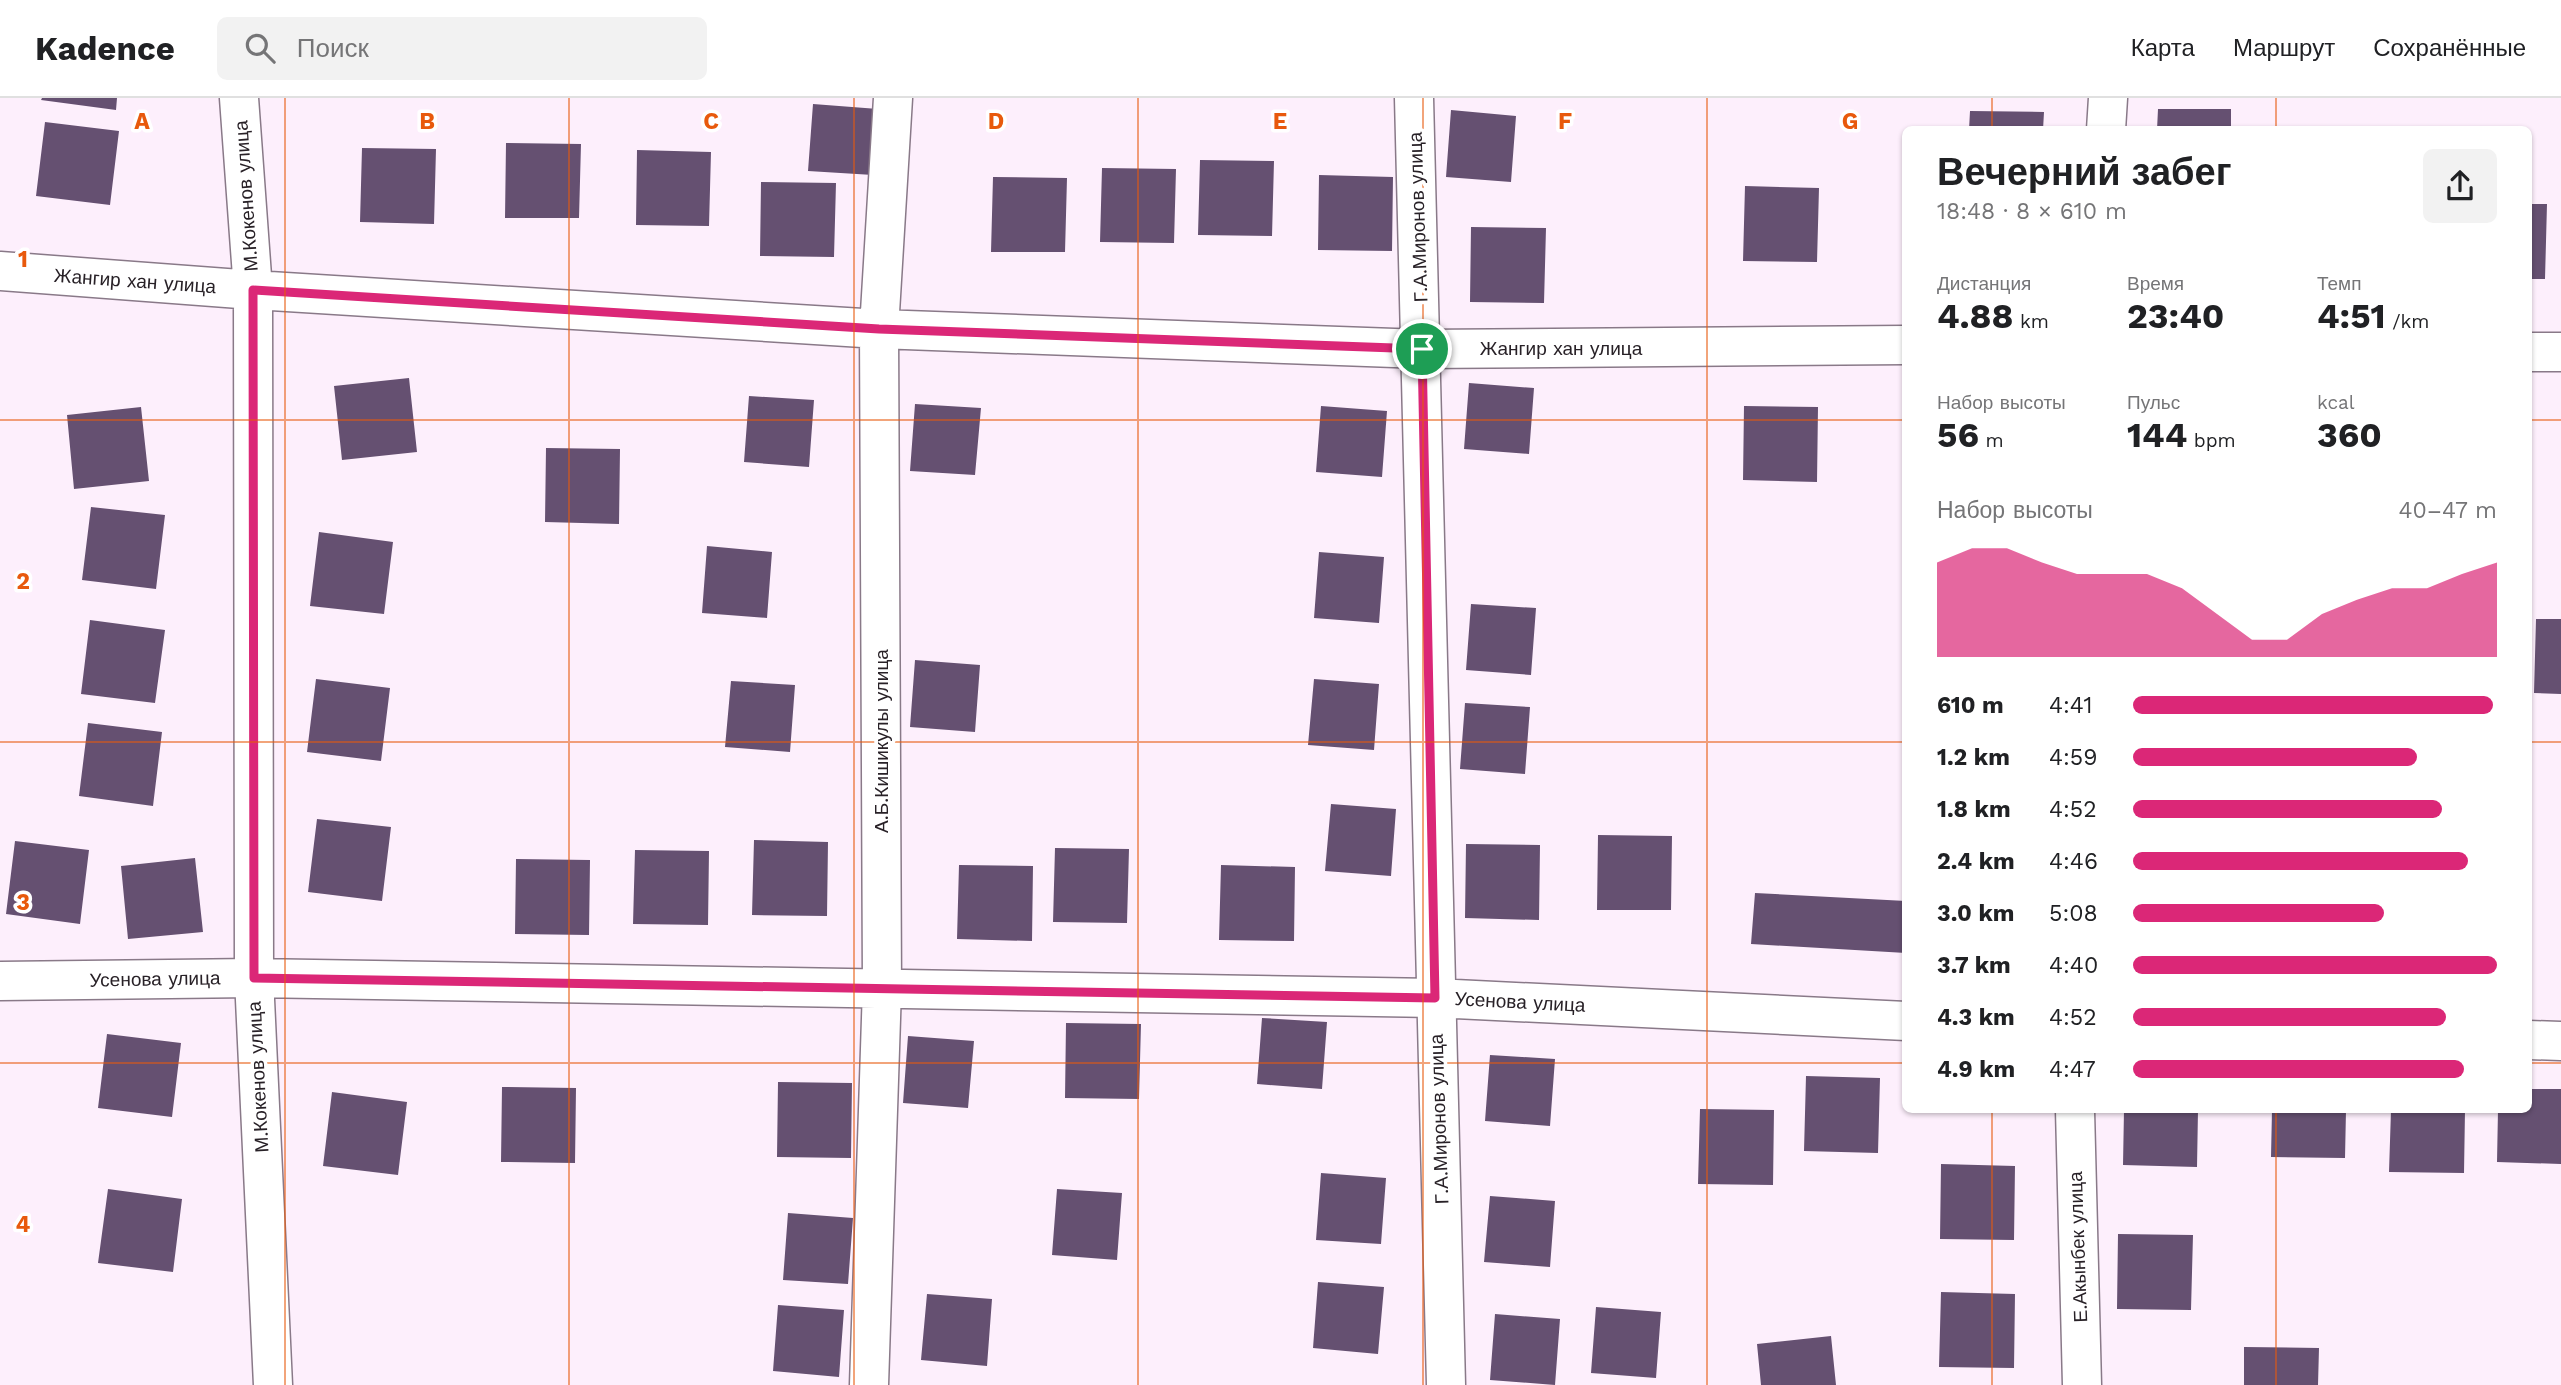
<!DOCTYPE html>
<html lang="ru">
<head>
<meta charset="utf-8">
<style>
	body { margin:0; font-family:"Work Sans",sans-serif; background:#f2f2f2; color:#202124; height:100vh; display:flex; flex-direction:column; font-size:26px; white-space:nowrap }
	* { box-sizing:border-box; margin:0 }
	p { font-size:23px; color:#757577 }
	.icon { flex:none; width:38px; height:38px; fill:none; stroke:currentColor; stroke-width:2; stroke-linecap:round; stroke-linejoin:round }
	.map { position:relative; flex:1; overflow:hidden }
	.sheet { position:absolute; left:1902px; top:28px; width:630px; height:987px; display:flex; flex-direction:column; background:#fff; border-radius:10px; box-shadow:0 2px 5px #0004 }
	.sheet>* { flex:none }
	.pin { position:absolute; display:grid; place-items:center; width:60px; height:60px; color:#fff; margin:-30px; border:4px solid #fff; border-radius:50%; box-shadow:0 2px 7px #0007 }
	.round { display:grid; place-items:center; flex:none; width:74px; height:74px; border-radius:10px; background:#f2f2f2 }
	.headline { display:flex; align-items:center; justify-content:space-between; height:119px; padding:0 35px }
	h1 { font-size:38px; font-weight:700; line-height:52px }
	.stats { display:grid; grid-template-columns:repeat(3,1fr); gap:10px; height:119px; padding:7px 35px }
	.stats div { display:grid; align-content:center }
	.stats b { font-size:35px; font-weight:700 }
	.stats small { font-size:19px; font-weight:400 }
	.stats p { font-size:19px }
	.chart { height:196px; padding:14px 35px }
	.chart p { display:flex; justify-content:space-between }
	.chart svg { width:100%; height:126px; margin-top:7px; fill:#db2777; opacity:.7 }
	ul { padding:0 35px; list-style:none; font-size:23px }
	li { display:grid; grid-template-columns:112px 84px 1fr; align-items:center; height:52px }
	li i { height:18px; border-radius:9px; background:#db2777 }
	header { display:flex; align-items:center; gap:42px; box-sizing:border-box; height:98px; padding:0 35px; background:#fff; border-bottom:2px solid #e0e0e0 }
	header strong { font-size:33px }
	nav { display:flex; gap:38px; margin-inline-start:auto; font-size:24px }
	.search { width:490px; height:63px; background:#f2f2f2; display:flex; align-items:center; gap:18px; box-sizing:border-box; padding:0 24px; border-radius:10px; color:#757577; font-size:26px }
	.map>svg:first-child { display:block }
	.building { fill:#655071 }
	.lines { fill:none; stroke-linecap:round; stroke-linejoin:round }
	.minor-casing { stroke:#897988; stroke-width:41 }
	.minor { stroke:#fff; stroke-width:38 }
	.route-casing { stroke:#fff; stroke-width:14 }
	.route { stroke:#db2777; stroke-width:9 }
	.grid { fill:none; stroke:#e8590c; stroke-width:2; stroke-opacity:0.55 }
	.labels { text-anchor:middle; dominant-baseline:central; stroke-width:7; stroke-linejoin:round; paint-order:stroke }
	.street-label { font-size:19px; fill:#282127; stroke:#fff }
	.grid-label { font-size:23px; text-anchor:middle; font-weight:bold; fill:#e8590c; stroke:#fff; stroke-width:7; stroke-linejoin:round; paint-order:stroke }
</style>
</head>
<body>
<header>
<strong>Kadence</strong>
<div class="search"><svg class="icon" aria-label="search" viewBox="0 0 24 24"><circle cx="10" cy="10" r="6"/><path d="M15 15l6 6"/></svg>Поиск</div>
<nav><a>Карта</a><a>Маршрут</a><a>Сохранённые</a></nav>
</header>
<div class="map">
<svg width="2561" height="1287" viewBox="0 0 2561 1287">
	<rect width="100%" height="100%" fill="#fdeffc"/>
	<path class="building" d="M 42,0 L 117,0 L 116,12 L 41,2 Z
		M 813,6 L 878,11 L 873,77 L 808,73 Z
		M 2158,11 L 2231,11 L 2231,32 L 2157,32 Z
		M 1451,12 L 1516,18 L 1511,84 L 1446,79 Z
		M 1970,13 L 2044,14 L 2043,32 L 1969,32 Z
		M 45,24 L 119,33 L 110,107 L 36,98 Z
		M 506,45 L 581,46 L 579,120 L 505,120 Z
		M 362,50 L 436,51 L 434,126 L 360,124 Z
		M 637,52 L 711,54 L 709,128 L 636,127 Z
		M 1200,62 L 1274,63 L 1272,138 L 1198,137 Z
		M 1102,70 L 1176,71 L 1174,145 L 1100,144 Z
		M 1319,77 L 1393,79 L 1392,153 L 1318,152 Z
		M 993,79 L 1067,80 L 1065,154 L 991,154 Z
		M 761,84 L 836,85 L 834,159 L 760,158 Z
		M 1745,88 L 1819,90 L 1817,164 L 1743,163 Z
		M 2529,106 L 2547,106 L 2545,181 L 2529,181 Z
		M 1471,129 L 1546,130 L 1544,205 L 1470,204 Z
		M 409,280 L 417,354 L 342,362 L 334,288 Z
		M 1469,285 L 1534,290 L 1529,356 L 1464,351 Z
		M 749,298 L 814,302 L 809,369 L 744,364 Z
		M 915,306 L 981,310 L 975,377 L 910,373 Z
		M 1321,308 L 1387,313 L 1382,379 L 1316,374 Z
		M 1744,308 L 1818,309 L 1817,384 L 1743,382 Z
		M 141,309 L 149,383 L 74,391 L 67,317 Z
		M 546,350 L 620,351 L 619,426 L 545,424 Z
		M 91,409 L 165,417 L 156,491 L 82,482 Z
		M 319,434 L 393,444 L 384,516 L 310,508 Z
		M 707,448 L 772,454 L 767,520 L 702,515 Z
		M 1319,454 L 1384,459 L 1379,525 L 1314,520 Z
		M 1471,506 L 1536,510 L 1531,577 L 1466,572 Z
		M 2536,521 L 2561,521 L 2561,596 L 2534,595 Z
		M 90,522 L 165,532 L 155,605 L 81,596 Z
		M 915,562 L 980,567 L 975,634 L 910,629 Z
		M 316,581 L 390,590 L 381,663 L 307,654 Z
		M 1314,581 L 1379,586 L 1374,652 L 1308,647 Z
		M 731,583 L 795,587 L 790,654 L 725,649 Z
		M 1465,605 L 1530,609 L 1525,676 L 1460,671 Z
		M 88,625 L 162,634 L 153,708 L 79,698 Z
		M 1331,706 L 1396,711 L 1391,778 L 1325,773 Z
		M 317,721 L 391,729 L 382,803 L 308,794 Z
		M 1598,737 L 1672,738 L 1671,812 L 1597,812 Z
		M 754,742 L 828,744 L 827,818 L 752,817 Z
		M 15,743 L 89,752 L 80,826 L 6,816 Z
		M 1466,746 L 1540,747 L 1539,822 L 1465,820 Z
		M 1055,750 L 1129,751 L 1127,825 L 1053,824 Z
		M 635,752 L 709,753 L 708,827 L 633,826 Z
		M 195,760 L 203,834 L 128,841 L 121,768 Z
		M 516,761 L 590,762 L 589,837 L 515,836 Z
		M 959,767 L 1033,768 L 1032,843 L 957,841 Z
		M 1221,767 L 1295,769 L 1294,843 L 1219,842 Z
		M 1755,795 L 1906,803 L 1906,855 L 1751,846 Z
		M 1262,920 L 1327,924 L 1322,991 L 1257,986 Z
		M 1066,925 L 1141,926 L 1139,1001 L 1065,1000 Z
		M 107,936 L 181,945 L 172,1019 L 98,1010 Z
		M 908,938 L 974,943 L 968,1010 L 903,1005 Z
		M 1490,957 L 1555,961 L 1550,1028 L 1485,1023 Z
		M 1806,978 L 1880,980 L 1878,1055 L 1804,1053 Z
		M 778,984 L 852,985 L 851,1060 L 777,1059 Z
		M 502,989 L 576,990 L 575,1065 L 501,1064 Z
		M 2529,991 L 2561,991 L 2561,1066 L 2497,1064 L 2498,1012 L 2529,1012 Z
		M 332,994 L 407,1004 L 398,1077 L 323,1068 Z
		M 1700,1011 L 1774,1012 L 1773,1087 L 1698,1086 Z
		M 2124,1012 L 2198,1012 L 2197,1069 L 2123,1067 Z
		M 2272,1012 L 2346,1012 L 2345,1060 L 2271,1059 Z
		M 2391,1012 L 2465,1012 L 2464,1075 L 2389,1074 Z
		M 1941,1066 L 2015,1068 L 2014,1142 L 1940,1141 Z
		M 1321,1075 L 1386,1080 L 1381,1146 L 1316,1142 Z
		M 108,1091 L 182,1101 L 173,1174 L 98,1165 Z
		M 1057,1091 L 1122,1095 L 1117,1162 L 1052,1157 Z
		M 1490,1098 L 1555,1103 L 1550,1169 L 1484,1164 Z
		M 788,1115 L 853,1120 L 848,1186 L 783,1182 Z
		M 2118,1136 L 2193,1137 L 2191,1212 L 2117,1211 Z
		M 1318,1184 L 1384,1189 L 1378,1256 L 1313,1250 Z
		M 1941,1194 L 2015,1196 L 2014,1270 L 1939,1269 Z
		M 927,1196 L 992,1201 L 987,1268 L 921,1262 Z
		M 778,1207 L 844,1212 L 839,1279 L 773,1273 Z
		M 1596,1209 L 1661,1214 L 1656,1280 L 1591,1275 Z
		M 1495,1216 L 1560,1221 L 1555,1287 L 1490,1282 Z
		M 1831,1238 L 1836,1287 L 1761,1287 L 1757,1246 Z
		M 2244,1249 L 2319,1250 L 2318,1287 L 2244,1287 Z"/>
	<g class="lines">
		<defs>
			<path id="minor" d="M 239,0 L 253,192 L 254,880 L 273,1287
				M 1414,0 L 1446,1287
				M 2106,32 L 2108,0
				M 0,173 L 253,192 L 879,231 L 1422,251 L 1906,247
				M 2529,254 L 2561,254
				M 0,883 L 254,880 L 1435,900 L 1906,923
				M 2529,942 L 2561,943
				M 2075,1012 L 2082,1287
				M 869,1287 L 882,890 L 879,231 L 893,0"/>
		</defs>
		<use href="#minor" class="minor-casing"/>
		<use href="#minor" class="minor"/>
	</g>
	<g class="lines">
		<defs>
			<path id="route" d="M 253,192 L 879,231 L 1422,251 L 1435,900 L 254,880 Z"/>
		</defs>
		<use href="#route" class="route-casing"/>
		<use href="#route" class="route"/>
	</g>
	<path class="grid" d="M 285,0 L 285,1287M 569,0 L 569,1287M 854,0 L 854,1287M 1138,0 L 1138,1287M 1423,0 L 1423,1287M 1707,0 L 1707,1287M 1992,0 L 1992,32M 2276,0 L 2276,32M 0,322 L 1906,322M 2529,322 L 2561,322M 0,644 L 1906,644M 2529,644 L 2561,644M 0,965 L 1906,965M 2529,965 L 2561,965M 1992,1012 L 1992,1287M 2276,1012 L 2276,1287"/>
	<g class="labels">
		<g class="street-label">
			<text transform="translate(246 98) rotate(-94)">М.Кокенов улица</text>
			<text transform="translate(1418 119) rotate(-92)">Г.А.Миронов улица</text>
			<text transform="translate(135 183) rotate(4)">Жангир хан улица</text>
			<text x="1561" y="250">Жангир хан улица</text>
			<text transform="translate(881 643) rotate(-90)">А.Б.Кишикулы улица</text>
			<text transform="translate(155 881) rotate(-1)">Усенова улица</text>
			<text transform="translate(1520 904) rotate(3)">Усенова улица</text>
			<text transform="translate(258 979) rotate(-93)">М.Кокенов улица</text>
			<text transform="translate(1439 1021) rotate(-92)">Г.А.Миронов улица</text>
			<text transform="translate(2078 1149) rotate(-92)">Е.Акынбек улица</text>
		</g>
	</g>
	<g class="grid-label">
		<text x="142" y="31">A</text>
		<text x="427" y="31">B</text>
		<text x="711" y="31">C</text>
		<text x="996" y="31">D</text>
		<text x="1280" y="31">E</text>
		<text x="1565" y="31">F</text>
		<text x="1850" y="31">G</text>
		<text x="23" y="169">1</text>
		<text x="23" y="491">2</text>
		<text x="23" y="812">3</text>
		<text x="23" y="1134">4</text>
	</g>
</svg>
<div class="pin" style="left:1422px;top:251px;background:#1e9e55"><svg class="icon" aria-label="arrive" viewBox="0 0 24 24"><path d="M6 21V4h12l-3 4 3 4H6"/></svg></div>
<section class="sheet">
<div class="headline"><div><h1>Вечерний забег</h1><p>18:48 · 8 × 610 m</p></div><a class="round"><svg class="icon" aria-label="share" viewBox="0 0 24 24"><path d="M12 15V3M7 8l5-5 5 5M5 13v7h14v-7"/></svg></a></div>
<div class="stats">
<div><p>Дистанция</p><b>4.88<small> km</small></b></div>
<div><p>Время</p><b>23:40</b></div>
<div><p>Темп</p><b>4:51<small> /km</small></b></div>
</div>
<div class="stats">
<div><p>Набор высоты</p><b>56<small> m</small></b></div>
<div><p>Пульс</p><b>144<small> bpm</small></b></div>
<div><p>kcal</p><b>360</b></div>
</div>
<div class="chart"><p><span>Набор высоты</span>40–47 m</p>
<svg viewBox="0 0 160 44" preserveAspectRatio="none"><path d="M0 44V11L10 6L20 6L30 11L40 15L50 15L60 15L70 20L80 29L90 38L100 38L110 29L120 24L130 20L140 20L150 15L160 11V44z"/></svg>
</div>
<ul>
<li><b>610 m</b>4:41<i style="width:99%"></i></li>
<li><b>1.2 km</b>4:59<i style="width:78%"></i></li>
<li><b>1.8 km</b>4:52<i style="width:85%"></i></li>
<li><b>2.4 km</b>4:46<i style="width:92%"></i></li>
<li><b>3.0 km</b>5:08<i style="width:69%"></i></li>
<li><b>3.7 km</b>4:40<i style="width:100%"></i></li>
<li><b>4.3 km</b>4:52<i style="width:86%"></i></li>
<li><b>4.9 km</b>4:47<i style="width:91%"></i></li>
</ul>
</section>
</div>
</body>
</html>
